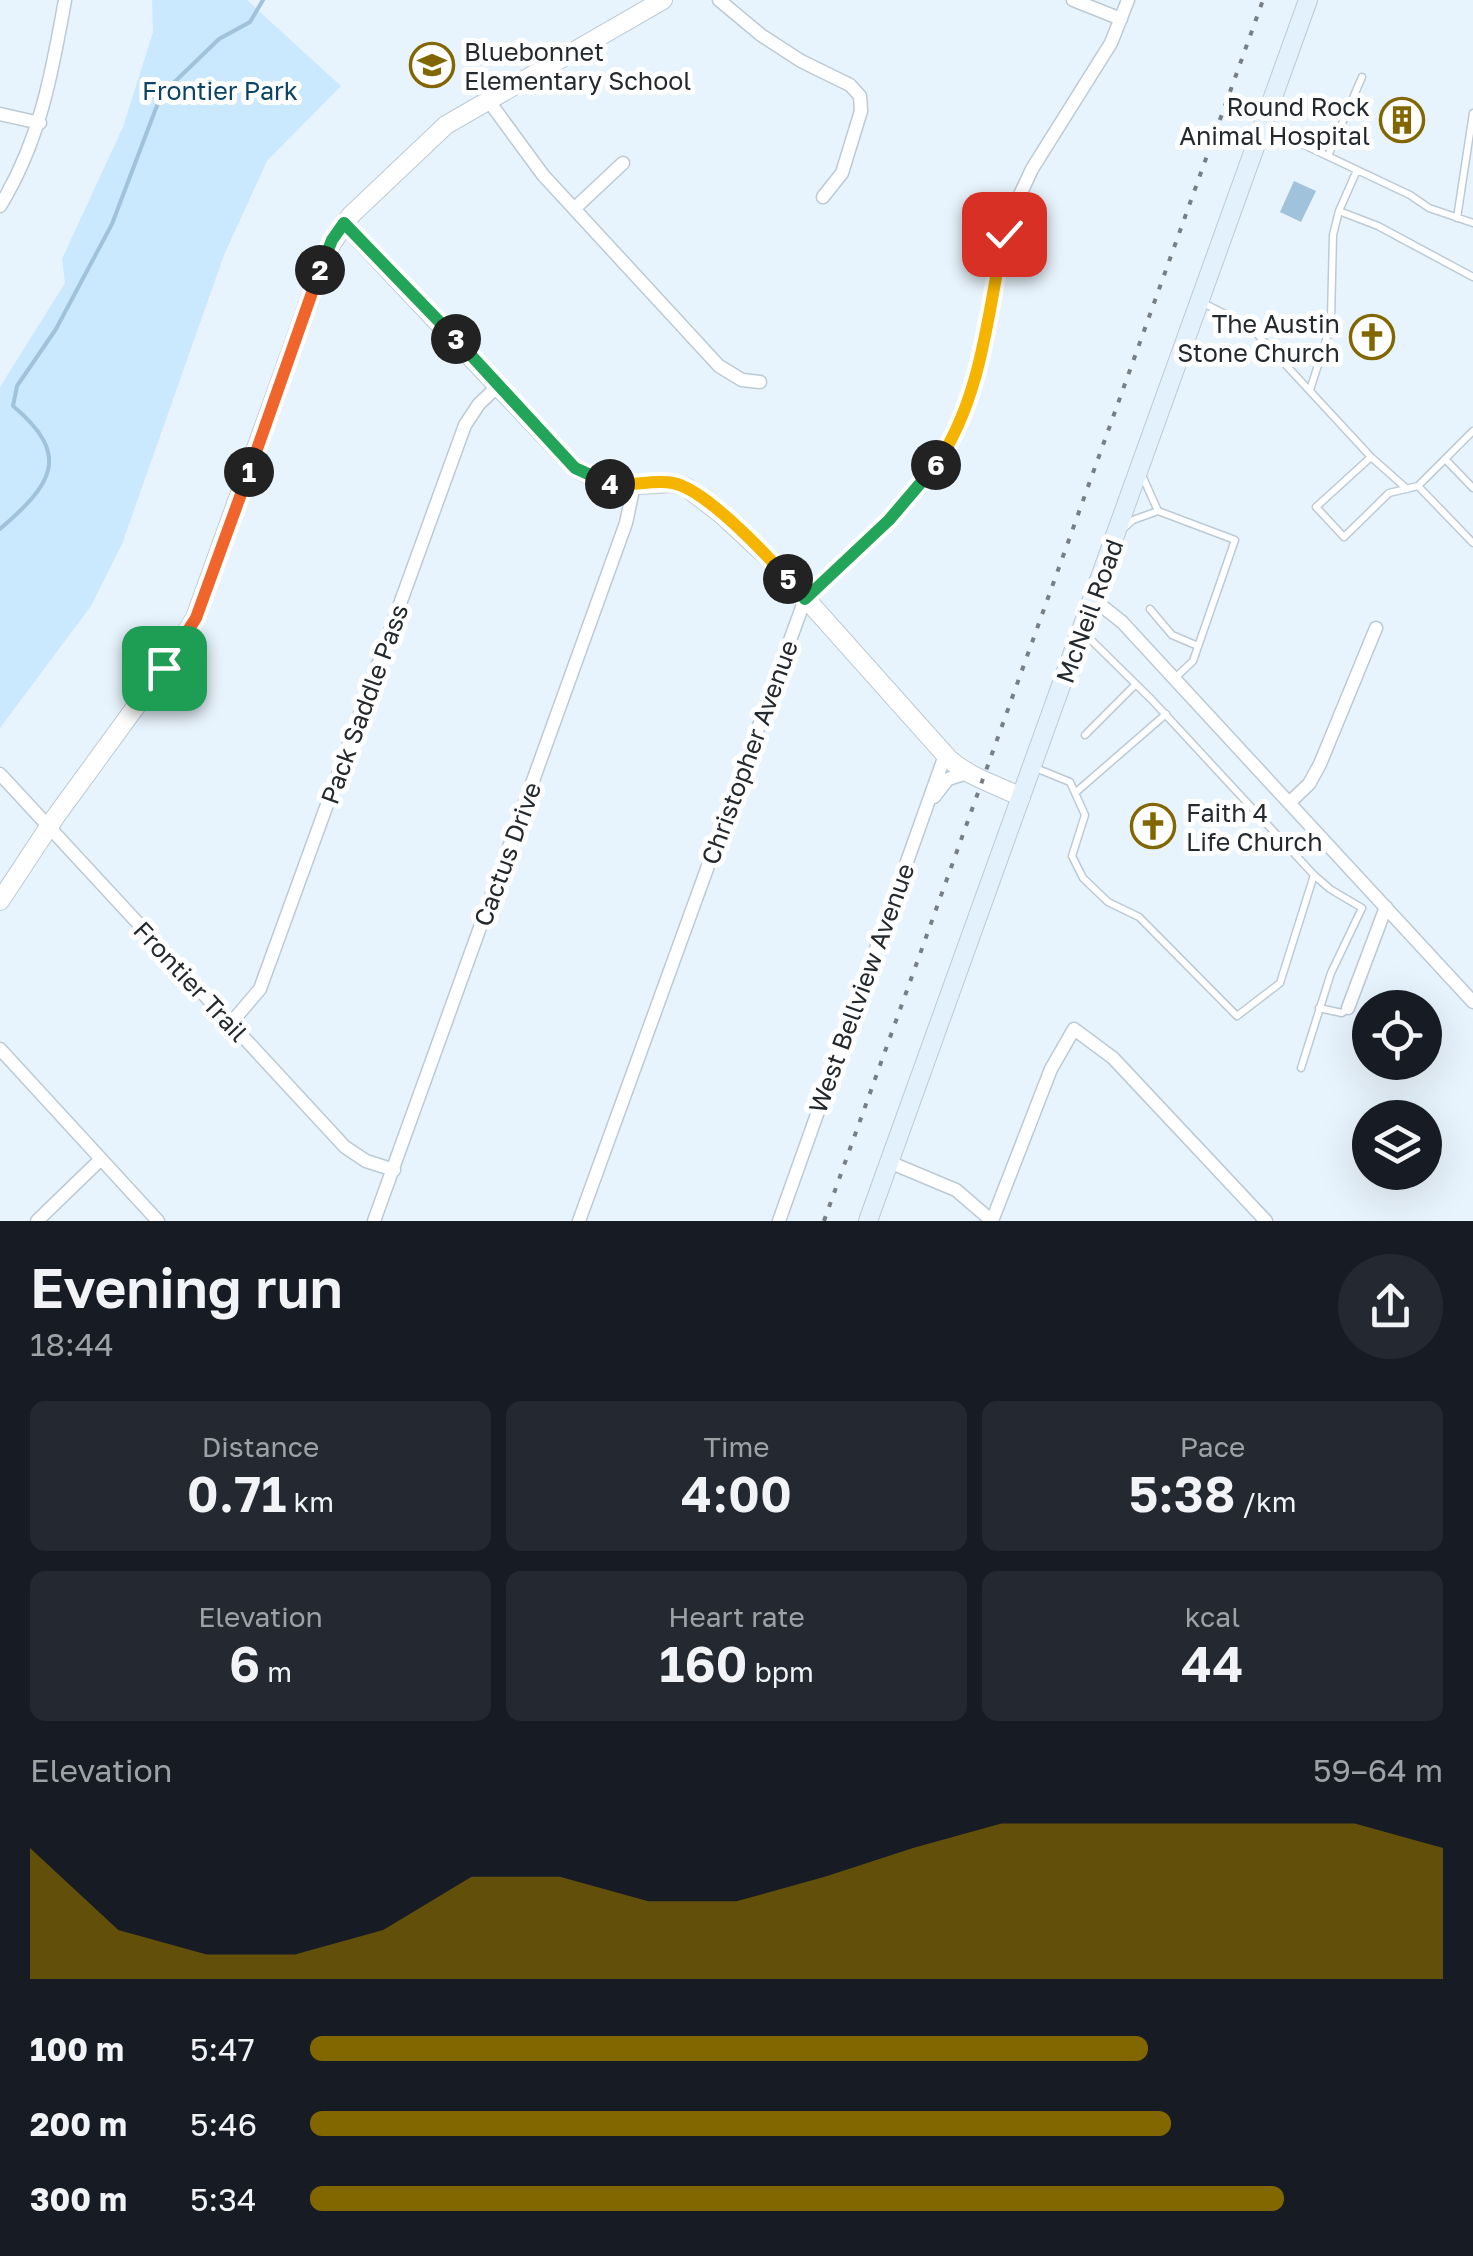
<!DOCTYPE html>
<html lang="en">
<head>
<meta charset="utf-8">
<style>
	body { margin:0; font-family:"Golos Text",sans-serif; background:#242831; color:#f1f3f6; height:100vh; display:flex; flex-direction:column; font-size:38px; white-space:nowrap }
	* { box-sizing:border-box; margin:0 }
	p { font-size:32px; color:#9ea1a6 }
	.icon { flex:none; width:55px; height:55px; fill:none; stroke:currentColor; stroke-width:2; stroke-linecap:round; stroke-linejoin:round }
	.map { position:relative; height:1221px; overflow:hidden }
	.details { display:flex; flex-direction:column; background:#171b24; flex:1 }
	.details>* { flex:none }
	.controls { position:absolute; left:1352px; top:990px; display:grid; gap:20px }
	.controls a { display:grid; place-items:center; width:90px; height:90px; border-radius:50%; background:#171b24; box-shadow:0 10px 40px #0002; font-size:50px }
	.pin { position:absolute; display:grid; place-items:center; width:85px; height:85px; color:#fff; margin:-42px; border-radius:20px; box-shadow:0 5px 15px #0006 }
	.km { position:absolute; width:50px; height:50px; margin:-25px; border-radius:50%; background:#222; color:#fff; font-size:28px; line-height:50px; text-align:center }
	.round { display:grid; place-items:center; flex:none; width:105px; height:105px; border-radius:52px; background:#242831 }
	.headline { display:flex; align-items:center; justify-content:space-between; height:170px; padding:0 30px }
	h1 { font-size:55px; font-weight:600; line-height:75px }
	.stats { display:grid; grid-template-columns:repeat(3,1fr); gap:15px; height:170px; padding:10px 30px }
	.stats div { display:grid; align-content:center; border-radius:15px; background:#242831; text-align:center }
	.stats b { font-size:50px; font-weight:600 }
	.stats small { font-size:28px; font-weight:400 }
	.stats p { font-size:28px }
	.chart { height:280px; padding:20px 30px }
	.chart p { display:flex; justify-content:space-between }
	.chart svg { width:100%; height:180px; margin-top:10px; fill:#826700; opacity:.7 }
	ul { padding:0 30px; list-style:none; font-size:32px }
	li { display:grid; grid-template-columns:160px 120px 1fr; align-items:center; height:75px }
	li i { height:25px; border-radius:12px; background:#826700 }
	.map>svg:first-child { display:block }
	.green { fill:#cae8fe }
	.water { fill:#a1c2db }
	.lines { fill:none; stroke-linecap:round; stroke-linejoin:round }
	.stream { stroke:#a1c2db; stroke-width:4 }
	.service-casing { stroke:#bccad5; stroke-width:9 }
	.minor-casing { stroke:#bccad5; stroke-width:15 }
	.tertiary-casing { stroke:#bccad5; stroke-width:20 }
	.secondary-casing { stroke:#bccad5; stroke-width:20 }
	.service { stroke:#fff; stroke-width:6 }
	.minor { stroke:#fff; stroke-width:12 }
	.tertiary { stroke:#fff; stroke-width:18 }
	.secondary { stroke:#e2f1fc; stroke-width:18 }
	.rail { stroke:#777f85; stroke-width:4; stroke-dasharray:5 10; stroke-linecap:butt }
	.split-1-casing { stroke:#fff; stroke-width:20 }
	.split-2-casing { stroke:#fff; stroke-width:20 }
	.split-3-casing { stroke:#fff; stroke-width:20 }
	.split-4-casing { stroke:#fff; stroke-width:20 }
	.split-5-casing { stroke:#fff; stroke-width:20 }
	.split-6-casing { stroke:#fff; stroke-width:20 }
	.split-7-casing { stroke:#fff; stroke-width:20 }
	.split-1 { stroke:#f0652b; stroke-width:12 }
	.split-2 { stroke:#f0652b; stroke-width:12 }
	.split-3 { stroke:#22a559; stroke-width:12 }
	.split-4 { stroke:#22a559; stroke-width:12 }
	.split-5 { stroke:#f5b400; stroke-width:12 }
	.split-6 { stroke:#22a559; stroke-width:12 }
	.split-7 { stroke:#f5b400; stroke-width:12 }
	.labels { text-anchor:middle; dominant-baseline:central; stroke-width:10; stroke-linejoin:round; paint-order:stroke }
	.poi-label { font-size:25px; fill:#24292d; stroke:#fff; text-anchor:start }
	.park-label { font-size:25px; fill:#094466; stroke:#fff }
	.street-label { font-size:25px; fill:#24292d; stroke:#fff }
</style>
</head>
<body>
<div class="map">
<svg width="1473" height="1221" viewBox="0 0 1473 1221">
	<rect width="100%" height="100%" fill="#e8f4fd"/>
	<path class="green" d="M 152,0 L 247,0 L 341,86 L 267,161 L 224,255 L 122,544 L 91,606 L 0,728 L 0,387 L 65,283 L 62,259 L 123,127 L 153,32 Z"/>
	<path class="water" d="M 1294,181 L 1316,191 L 1301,222 L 1280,212 Z"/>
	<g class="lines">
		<path class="stream" d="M 0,529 C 51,485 73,456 13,406 L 17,386 L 56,329 L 112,224 L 161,95 L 219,39 L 250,22 L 263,0"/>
		<defs>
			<path id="service" d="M 1264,126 L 1410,195 L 1429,208 L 1473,223
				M 1328,156 L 1362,77
				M 1357,170 L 1339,211 L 1378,226 L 1473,277
				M 1457,218 L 1473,113
				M 1201,302 L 1243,323 L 1258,335 L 1371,457
				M 1331,318 L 1333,235 L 1339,211
				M 1310,390 L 1327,337
				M 1473,431 L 1418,486 L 1473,543
				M 1445,459 L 1473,488
				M 1141,473 L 1158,511 L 1235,540 L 1193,661 L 1175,678
				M 1407,489 L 1371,457 L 1316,507 L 1344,537 L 1389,493 L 1418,486
				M 1124,528 L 1133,520 L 1158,511
				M 1150,609 L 1172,635 L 1198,646
				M 1085,735 L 1136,684
				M 1033,767 L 1070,782 L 1085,815 L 1072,856 L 1083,878 L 1108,902 L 1139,917 L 1237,1016 L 1280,983 L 1314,875 L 1152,700 L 1082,631
				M 1075,793 L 1166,714
				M 1319,1008 L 1342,1013 L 1347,1009
				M 1301,1068 L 1331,973 L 1362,908 L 1330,889 L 1314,875"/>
			<path id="minor" d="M 719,0 L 761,35 L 801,61 L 850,85 L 860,96 L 861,111 L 842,173 L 823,197
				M 1073,0 L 1121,19
				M 488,100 L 543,175 L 719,366 L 742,380 L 760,382
				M 0,114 L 40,123
				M 0,206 C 40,141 52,73 65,0
				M 575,208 L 623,163
				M 1093,599 L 1122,622 L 1473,1002
				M 0,774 L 345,1147 L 366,1161 L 394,1170
				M 934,797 L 948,779 L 967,773
				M 1289,803 L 1309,784 L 1320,764 L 1376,628
				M 1348,1008 L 1386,907
				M 231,1023 L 260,989 L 465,425 L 479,404 L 499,385
				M 0,1049 L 158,1221
				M 889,1162 L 956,1190 L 992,1221 L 1051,1069 L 1074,1029 L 1113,1058 L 1266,1221
				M 37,1221 L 101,1159
				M 374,1221 L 626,523 L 634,485
				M 579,1221 L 805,599 L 919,489 L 953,439 L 972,395 L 1012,212 L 1032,169 L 1111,43 L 1128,0
				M 779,1221 L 945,755"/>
			<path id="tertiary" d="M 344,223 L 575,468 L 606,483 L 623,486 L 672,483 L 686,487 L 721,514 L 775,564 L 949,759 C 969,777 997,785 1021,797
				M 0,901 L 56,816 L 164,668 L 195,618 L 327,251 L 350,216 L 446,125 L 663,0"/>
			<path id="secondary" d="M 868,1221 L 1308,0"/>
		</defs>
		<use href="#service" class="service-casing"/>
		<use href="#minor" class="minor-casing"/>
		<use href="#tertiary" class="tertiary-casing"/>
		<use href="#secondary" class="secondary-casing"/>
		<use href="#service" class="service"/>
		<use href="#minor" class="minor"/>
		<use href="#tertiary" class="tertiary"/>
		<use href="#secondary" class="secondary"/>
		<path class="rail" d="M 824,1221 L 1263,0"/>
	</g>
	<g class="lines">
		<defs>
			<path id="split-1" d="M 164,668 L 196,618 L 249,472"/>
			<path id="split-2" d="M 249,472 L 320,270"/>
			<path id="split-3" d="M 320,270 L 332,240 L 344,223 L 456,339"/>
			<path id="split-4" d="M 456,339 L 575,468 L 610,484"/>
			<path id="split-5" d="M 610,484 C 631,487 653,479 673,483 C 705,489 766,554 788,579"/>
			<path id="split-6" d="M 788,579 L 805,599 L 889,520 L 936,465"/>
			<path id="split-7" d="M 936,465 C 982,398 988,312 1004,234"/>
		</defs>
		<use href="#split-1" class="split-1-casing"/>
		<use href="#split-2" class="split-2-casing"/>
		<use href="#split-3" class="split-3-casing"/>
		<use href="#split-4" class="split-4-casing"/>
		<use href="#split-5" class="split-5-casing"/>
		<use href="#split-6" class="split-6-casing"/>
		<use href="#split-7" class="split-7-casing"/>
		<use href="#split-1" class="split-1"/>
		<use href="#split-2" class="split-2"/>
		<use href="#split-3" class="split-3"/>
		<use href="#split-4" class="split-4"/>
		<use href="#split-5" class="split-5"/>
		<use href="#split-6" class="split-6"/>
		<use href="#split-7" class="split-7"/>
	</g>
	<defs>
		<symbol id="school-ring" viewBox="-11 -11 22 22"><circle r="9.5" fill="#fff" stroke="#826700" stroke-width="1.5"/><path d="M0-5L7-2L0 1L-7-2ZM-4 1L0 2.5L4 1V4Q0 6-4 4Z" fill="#826700"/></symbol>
		<symbol id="building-ring" viewBox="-11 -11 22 22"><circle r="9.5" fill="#fff" stroke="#826700" stroke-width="1.5"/><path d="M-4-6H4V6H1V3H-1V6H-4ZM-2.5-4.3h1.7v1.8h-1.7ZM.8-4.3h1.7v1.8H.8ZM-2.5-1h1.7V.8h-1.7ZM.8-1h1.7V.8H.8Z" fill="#826700"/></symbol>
		<symbol id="church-ring" viewBox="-11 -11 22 22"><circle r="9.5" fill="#fff" stroke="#826700" stroke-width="1.5"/><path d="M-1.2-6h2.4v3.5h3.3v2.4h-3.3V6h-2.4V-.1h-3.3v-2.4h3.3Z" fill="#826700"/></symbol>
	</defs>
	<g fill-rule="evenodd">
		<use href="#school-ring" x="407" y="40" width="50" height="50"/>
		<use href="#building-ring" x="1377" y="95" width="50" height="50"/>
		<use href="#church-ring" x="1347" y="312" width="50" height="50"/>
		<use href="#church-ring" x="1128" y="801" width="50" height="50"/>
	</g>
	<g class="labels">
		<g class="poi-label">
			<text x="464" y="51">Bluebonnet<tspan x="464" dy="29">Elementary School</tspan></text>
			<text x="1370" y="106" text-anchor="end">Round Rock<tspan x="1370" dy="29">Animal Hospital</tspan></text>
			<text x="1340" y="323" text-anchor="end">The Austin<tspan x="1340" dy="29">Stone Church</tspan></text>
			<text x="1186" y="812">Faith 4<tspan x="1186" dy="29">Life Church</tspan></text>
		</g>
		<g class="park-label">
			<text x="220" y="90">Frontier Park</text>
		</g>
		<g class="street-label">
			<text transform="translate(1089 611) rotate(-70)">McNeil Road</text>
			<text transform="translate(364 704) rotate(-70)">Pack Saddle Pass</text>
			<text transform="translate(749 752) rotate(-70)">Christopher Avenue</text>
			<text transform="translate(507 854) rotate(-70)">Cactus Drive</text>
			<text transform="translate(191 981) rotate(47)">Frontier Trail</text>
			<text transform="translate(861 988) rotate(-70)">West Bellview Avenue</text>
		</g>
	</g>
</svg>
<div class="controls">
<a><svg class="icon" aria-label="locate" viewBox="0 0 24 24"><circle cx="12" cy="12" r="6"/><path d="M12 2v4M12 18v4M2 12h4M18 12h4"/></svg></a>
<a><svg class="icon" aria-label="layers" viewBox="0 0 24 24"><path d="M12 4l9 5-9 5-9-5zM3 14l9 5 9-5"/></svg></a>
</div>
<div class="pin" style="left:164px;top:668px;background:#1e9e55"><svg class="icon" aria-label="arrive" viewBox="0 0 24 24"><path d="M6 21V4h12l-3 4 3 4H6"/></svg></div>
<div class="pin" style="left:1004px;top:234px;background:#d93025"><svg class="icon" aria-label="check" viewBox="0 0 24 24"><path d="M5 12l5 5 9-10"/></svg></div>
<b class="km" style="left:249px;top:472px">1</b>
<b class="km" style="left:320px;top:270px">2</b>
<b class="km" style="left:456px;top:339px">3</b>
<b class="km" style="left:610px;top:484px">4</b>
<b class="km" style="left:788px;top:579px">5</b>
<b class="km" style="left:936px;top:465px">6</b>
</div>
<section class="details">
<div class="headline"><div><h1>Evening run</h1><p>18:44</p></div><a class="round"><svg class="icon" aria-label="share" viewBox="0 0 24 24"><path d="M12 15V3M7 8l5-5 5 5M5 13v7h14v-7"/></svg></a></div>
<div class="stats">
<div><p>Distance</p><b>0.71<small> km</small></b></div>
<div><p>Time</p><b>4:00</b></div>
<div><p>Pace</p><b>5:38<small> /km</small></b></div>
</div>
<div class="stats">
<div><p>Elevation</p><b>6<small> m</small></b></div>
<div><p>Heart rate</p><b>160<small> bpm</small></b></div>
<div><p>kcal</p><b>44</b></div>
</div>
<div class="chart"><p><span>Elevation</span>59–64 m</p>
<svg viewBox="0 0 160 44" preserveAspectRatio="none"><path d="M0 44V12L10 32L20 38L30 38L40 32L50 19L60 19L70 25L80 25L90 19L100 12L110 6L120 6L130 6L140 6L150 6L160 12V44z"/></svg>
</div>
<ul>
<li><b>100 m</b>5:47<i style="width:74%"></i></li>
<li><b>200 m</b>5:46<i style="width:76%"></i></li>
<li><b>300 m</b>5:34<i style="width:86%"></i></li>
</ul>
</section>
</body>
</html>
